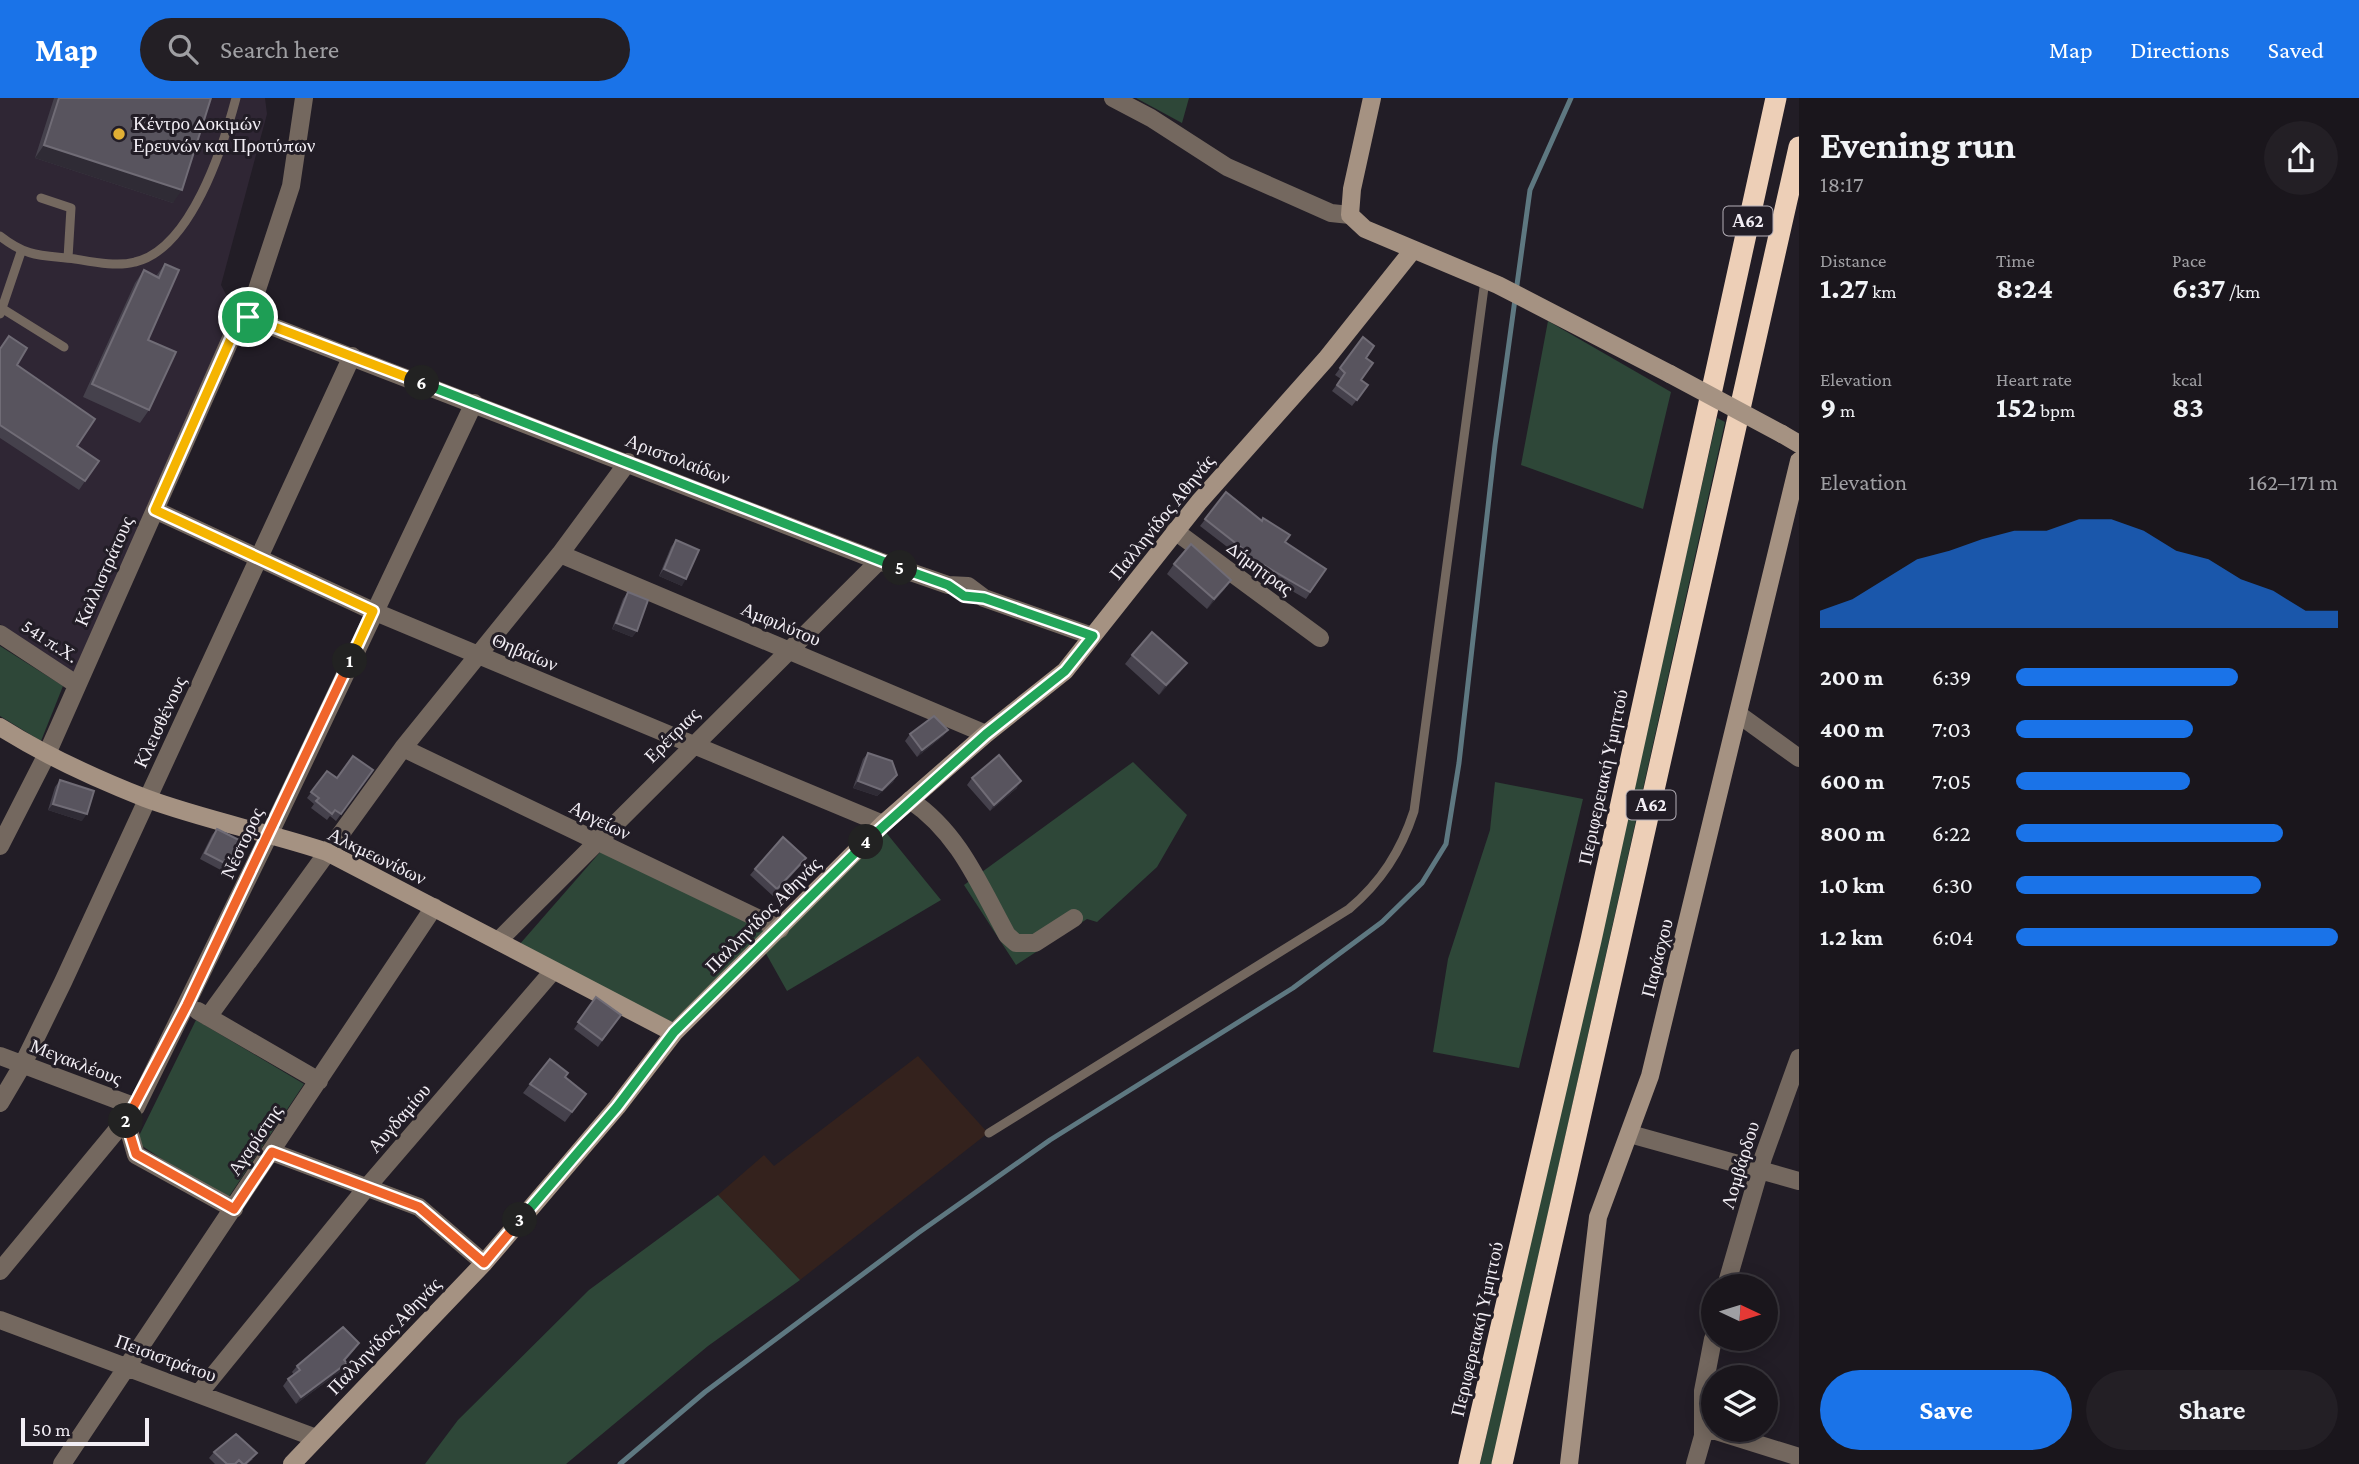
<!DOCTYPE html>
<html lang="en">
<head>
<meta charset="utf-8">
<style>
	body { margin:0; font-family:"Crimson Pro",serif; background:#231f25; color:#f1f3f6; height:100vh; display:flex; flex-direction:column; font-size:26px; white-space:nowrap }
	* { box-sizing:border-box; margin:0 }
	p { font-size:23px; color:#9f9fa3 }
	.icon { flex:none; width:38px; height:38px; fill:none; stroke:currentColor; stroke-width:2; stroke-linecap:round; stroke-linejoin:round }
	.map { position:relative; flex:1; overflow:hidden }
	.panel { display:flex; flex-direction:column; background:#1a161c; width:560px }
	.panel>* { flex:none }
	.needle { width:46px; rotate:94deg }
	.controls { position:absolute; left:1701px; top:1176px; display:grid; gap:14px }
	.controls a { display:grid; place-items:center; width:77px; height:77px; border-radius:50%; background:#1a161c; box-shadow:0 4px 18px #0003,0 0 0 2px #38353b; font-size:35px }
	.scale { position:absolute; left:21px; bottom:18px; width:128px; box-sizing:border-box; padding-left:7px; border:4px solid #f2eef5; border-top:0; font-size:19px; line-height:24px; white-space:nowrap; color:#f2eef5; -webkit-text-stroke:5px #221d26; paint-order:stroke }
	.pin { position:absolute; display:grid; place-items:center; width:60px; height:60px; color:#fff; margin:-30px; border:4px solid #fff; border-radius:50%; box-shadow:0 2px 7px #0007 }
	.km { position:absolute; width:35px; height:35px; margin:-18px; border-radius:50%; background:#222; color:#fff; font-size:19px; line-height:35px; text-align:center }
	.round { display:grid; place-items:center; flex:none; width:74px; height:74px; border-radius:37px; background:#231f25 }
	.head { display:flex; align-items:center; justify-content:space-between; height:119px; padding:0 21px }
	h1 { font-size:38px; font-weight:700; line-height:52px }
	.metrics { display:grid; grid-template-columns:repeat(3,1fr); gap:10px; height:119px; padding:7px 21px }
	.metrics div { display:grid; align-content:center }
	.metrics b { font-size:30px; font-weight:700 }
	.metrics small { font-size:19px; font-weight:400 }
	.metrics p { font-size:19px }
	.chart { height:196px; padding:14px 21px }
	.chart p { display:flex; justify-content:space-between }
	.chart svg { width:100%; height:126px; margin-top:7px; fill:#1a73e8; opacity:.7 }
	.primary-button { display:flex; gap:14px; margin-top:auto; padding:14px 21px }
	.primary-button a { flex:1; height:80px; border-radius:42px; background:#1a73e8; color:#fff; font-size:28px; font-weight:700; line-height:80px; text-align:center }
	.primary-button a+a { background:#231f25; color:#f1f3f6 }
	ul { padding:0 21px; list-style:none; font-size:23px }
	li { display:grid; grid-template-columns:112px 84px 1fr; align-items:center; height:52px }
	li i { height:18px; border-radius:9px; background:#1a73e8 }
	header { display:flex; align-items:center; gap:42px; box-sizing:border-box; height:98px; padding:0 35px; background:#1a73e8; color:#fff }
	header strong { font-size:33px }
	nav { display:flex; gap:38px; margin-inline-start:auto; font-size:24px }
	.search { width:490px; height:63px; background:#231f25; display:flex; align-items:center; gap:18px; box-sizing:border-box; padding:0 24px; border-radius:38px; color:#9f9fa3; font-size:26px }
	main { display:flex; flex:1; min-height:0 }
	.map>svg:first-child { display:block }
	.built { fill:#2f2634 }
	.industrial { fill:#34221d }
	.green { fill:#2e4738 }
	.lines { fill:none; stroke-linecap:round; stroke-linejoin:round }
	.stream { stroke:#5e7881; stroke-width:5 }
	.lane { stroke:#74685f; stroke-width:9 }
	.street { stroke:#74685f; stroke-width:18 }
	.secondary { stroke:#a59282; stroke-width:18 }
	.highway { stroke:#edcfb7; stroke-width:21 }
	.secondary-bridge { stroke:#a59282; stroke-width:18 }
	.wall { fill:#45414c }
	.shaded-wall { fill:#2f2b35 }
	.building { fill:#58545e; stroke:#706c76; stroke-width:2 }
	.split-1-casing { stroke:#fff; stroke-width:14 }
	.split-2-casing { stroke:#fff; stroke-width:14 }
	.split-3-casing { stroke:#fff; stroke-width:14 }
	.split-4-casing { stroke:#fff; stroke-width:14 }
	.split-5-casing { stroke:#fff; stroke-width:14 }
	.split-6-casing { stroke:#fff; stroke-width:14 }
	.split-7-casing { stroke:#fff; stroke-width:14 }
	.split-1 { stroke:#f5b400; stroke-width:9 }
	.split-2 { stroke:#f0652b; stroke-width:9 }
	.split-3 { stroke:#f0652b; stroke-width:9 }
	.split-4 { stroke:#22a559; stroke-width:9 }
	.split-5 { stroke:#22a559; stroke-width:9 }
	.split-6 { stroke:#22a559; stroke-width:9 }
	.split-7 { stroke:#f5b400; stroke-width:9 }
	.poi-dot { fill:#e1af34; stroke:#221d26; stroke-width:2.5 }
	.labels { text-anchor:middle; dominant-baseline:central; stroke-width:6; stroke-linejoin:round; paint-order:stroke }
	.shield { fill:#221d26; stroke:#b4afb7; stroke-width:2 }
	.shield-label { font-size:18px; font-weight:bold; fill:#f2eef5 }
	.poi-label { font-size:19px; fill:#f2eef5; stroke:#221d26; text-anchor:start }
	.street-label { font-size:19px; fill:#f2eef5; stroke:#221d26 }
</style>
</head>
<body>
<header>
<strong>Map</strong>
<div class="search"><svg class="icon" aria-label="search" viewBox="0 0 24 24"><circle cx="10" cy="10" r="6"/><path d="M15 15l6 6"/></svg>Search here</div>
<nav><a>Map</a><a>Directions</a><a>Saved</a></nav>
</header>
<main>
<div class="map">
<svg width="1799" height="1366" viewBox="0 0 1799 1366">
	<rect width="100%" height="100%" fill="#221d26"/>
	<path class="built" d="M 0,0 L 265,0 L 267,16 L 221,187 L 237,217 L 76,577 L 0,526 Z"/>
	<path class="industrial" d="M 918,958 L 988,1035 L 800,1182 L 718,1097 L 764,1057 L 774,1068 Z"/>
	<path class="green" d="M 1136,0 L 1189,0 L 1182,25 Z
		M 1548,223 L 1671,294 L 1643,411 L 1521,367 Z
		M 1717,320 L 1725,324 L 1492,1366 L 1480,1366 Z
		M 0,548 L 63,588 L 41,643 L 0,618 Z
		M 1133,664 L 1187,717 L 1157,769 L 1097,824 L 1087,821 L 1016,867 L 964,787 Z
		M 1495,684 L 1583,701 L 1519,970 L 1433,954 L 1448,861 L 1490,732 Z
		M 884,732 L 941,802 L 787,893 L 764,852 Z
		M 602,752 L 768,833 L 672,924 L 519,847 Z
		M 196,922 L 304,986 L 226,1103 L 136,1044 Z
		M 718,1097 L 800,1182 L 708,1248 L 566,1366 L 425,1366 L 458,1322 L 589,1192 Z"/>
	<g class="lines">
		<path class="stream" d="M 620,1366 L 705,1294 L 918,1135 L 1050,1042 L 1293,890 L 1382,824 L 1422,785 L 1446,746 L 1459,665 L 1495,347 L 1530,92 L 1571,0"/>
		<path class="lane" d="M 41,100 L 71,110 L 68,160
			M 0,138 C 28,160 42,157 75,161 C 93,164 117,169 135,164 C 191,151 223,49 236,0
			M 3,211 L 64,249
			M 0,216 L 21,154
			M 989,1035 L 1349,811 C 1381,784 1401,753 1414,713 L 1485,182"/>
		<path class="street" d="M 1113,0 L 1151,20 L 1227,69 L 1331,115 L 1350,117
			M 248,219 L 879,463 L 948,487 L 968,488 L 984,500 L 1092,538
			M 248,219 L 291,88 L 304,0
			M 155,412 L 373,513 L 883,726
			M 1175,433 L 1320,540
			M 560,456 L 986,636
			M 0,536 L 76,586
			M 1738,616 L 1799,660
			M 403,650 L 780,831
			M 910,702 C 959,735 979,786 1007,837 L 1016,845 L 1035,845 L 1074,820
			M 0,748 L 46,658 L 240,220 L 248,219
			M 498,843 L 879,463
			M 198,913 L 319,983
			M 208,919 L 403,650 L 560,456 L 628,364
			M 0,958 L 136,1009
			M 0,1005 L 23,966 L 63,884 L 352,258
			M 126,1022 L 136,1057 L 234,1111
			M 1630,1036 L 1799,1083
			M 272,1054 L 419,1109 L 484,1165
			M 0,1173 L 136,1009 L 270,735 L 474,305
			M 1726,1188 L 1763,1060 L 1799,960
			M 0,1222 L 316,1340
			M 200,1294 L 368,1088 L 553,873
			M 1703,1329 L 1799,1359
			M 62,1366 L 434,809
			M 1695,1366 L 1703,1338 L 1703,1293 L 1713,1241"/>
		<path class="secondary" d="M 1372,0 L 1352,91 L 1350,117 L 1365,131 L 1498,187 L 1670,276
			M 1782,336 L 1799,346
			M 0,629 C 46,658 94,680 145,700 C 204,722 267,734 327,754 L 674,935
			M 292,1366 L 484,1165 L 617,1009 L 674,935 L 883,726 L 986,636 L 1065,573 L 1199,404 L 1326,261 L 1413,152
			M 1569,1366 L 1598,1119 L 1650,978 L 1799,363"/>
		<path class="highway" d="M 1469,1366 L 1591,842 L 1776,0
			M 1502,1366 L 1799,49"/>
		<path class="secondary-bridge" d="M 1670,276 L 1782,336"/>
	</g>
	<path class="wall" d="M 54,0 L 211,0 L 173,105 L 35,60 Z
		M 165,166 L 148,242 L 149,312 L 140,325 L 83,299 L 135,185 L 144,172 L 156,178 Z
		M 1363,239 L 1366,260 L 1361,282 L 1368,287 L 1352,308 L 1332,293 L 1341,281 L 1335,277 Z
		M 0,251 L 17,267 L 77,348 L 99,363 L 79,392 L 0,340 Z
		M 1226,394 L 1285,444 L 1326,471 L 1306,501 L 1237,461 L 1239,458 L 1200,428 Z
		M 676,442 L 682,488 L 659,478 L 671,449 Z
		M 1174,466 L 1231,482 L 1224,492 L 1207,511 L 1167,476 Z
		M 628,494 L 637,533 L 632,539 L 612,531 L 623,501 Z
		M 1132,557 L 1187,565 L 1180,574 L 1159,597 L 1125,566 Z
		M 948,632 L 943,638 L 917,659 L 905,643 L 910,636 Z
		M 868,655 L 897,677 L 893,684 L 877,698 L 853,690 L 863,661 Z
		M 373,672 L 336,723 L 330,718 L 327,722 L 311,710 L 314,706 L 307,700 L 327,673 L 337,680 Z
		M 972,680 L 1017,690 L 990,713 L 967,687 Z
		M 60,682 L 82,723 L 48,712 L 55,689 Z
		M 217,731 L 234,770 L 230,777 L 200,761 L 212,737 Z
		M 801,767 L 773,798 L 750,777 L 755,771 Z
		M 596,899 L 621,917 L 598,949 L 574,931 Z
		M 565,979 L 586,996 L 565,1024 L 523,995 L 530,986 Z
		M 355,1251 L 345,1263 L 342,1272 L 296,1306 L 283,1288 L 288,1281 L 294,1277 L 292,1274 L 297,1268 Z
		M 214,1354 L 253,1361 L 247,1366 L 215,1366 L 209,1360 Z"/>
	<path class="shaded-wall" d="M 44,47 L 182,92 L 173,105 L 35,60 Z
		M 664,471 L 686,481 L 682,488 L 659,478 Z
		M 1231,482 L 1224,492 L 1207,511 L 1214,501 Z
		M 616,525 L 637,533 L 632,539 L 612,531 Z
		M 1187,565 L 1180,574 L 1159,597 L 1166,587 Z
		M 948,632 L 943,638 L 917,659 L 922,652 Z
		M 897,677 L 893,684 L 877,698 L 853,690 L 858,683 Z
		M 1021,683 L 1017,690 L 990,713 L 994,707 Z
		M 53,706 L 87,716 L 82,723 L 48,712 Z
		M 806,760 L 801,767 L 773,798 L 777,791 Z
		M 347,1265 L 342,1272 L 296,1306 L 301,1299 Z"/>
	<path class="building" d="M 59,0 L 211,0 L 182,92 L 44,47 Z
		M 165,166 L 179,172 L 148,242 L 176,254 L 149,312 L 92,286 L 144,172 L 159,180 Z
		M 9,238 L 27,250 L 17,267 L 95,321 L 77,348 L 99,363 L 85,383 L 0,327 L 0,251 Z
		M 1363,239 L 1374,248 L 1366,260 L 1373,265 L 1361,282 L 1368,287 L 1357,302 L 1337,287 L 1345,275 L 1340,270 Z
		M 1226,394 L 1262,423 L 1263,420 L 1290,437 L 1285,444 L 1326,471 L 1310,494 L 1241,454 L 1243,451 L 1205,421 Z
		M 676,442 L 699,452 L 686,481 L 664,471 Z
		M 1191,446 L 1231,482 L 1214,501 L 1174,466 Z
		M 628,494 L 648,502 L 637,533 L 616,525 Z
		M 1152,534 L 1187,565 L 1166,587 L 1132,557 Z
		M 934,618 L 948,632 L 922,652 L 910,636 Z
		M 868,655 L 892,663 L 897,677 L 882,692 L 858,683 Z
		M 999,657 L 1021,683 L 994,707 L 972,680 Z
		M 353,658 L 373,672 L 341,716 L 335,712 L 332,716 L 316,703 L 319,700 L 311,694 L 327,673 L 337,680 Z
		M 60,682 L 94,693 L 87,716 L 53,706 Z
		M 217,731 L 247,746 L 234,770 L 205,755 Z
		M 783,739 L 806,760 L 777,791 L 755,771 Z
		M 596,899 L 621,917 L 602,942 L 578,924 Z
		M 550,961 L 568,975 L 565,979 L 586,996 L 572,1014 L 530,986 Z
		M 343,1229 L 359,1245 L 344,1262 L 347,1265 L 301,1299 L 288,1281 L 300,1272 L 297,1268 Z
		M 236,1336 L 257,1355 L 245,1366 L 243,1366 L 239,1362 L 235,1366 L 227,1366 L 214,1354 Z"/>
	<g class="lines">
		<defs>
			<path id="split-1" d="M 248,219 L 240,220 L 155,412 L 373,513 L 350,563"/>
			<path id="split-2" d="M 126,1023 L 187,907 L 350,563"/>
			<path id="split-3" d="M 126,1023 L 136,1056 L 234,1111 L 272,1054 L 419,1109 L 484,1165 L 520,1122"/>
			<path id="split-4" d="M 520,1122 L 617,1009 L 674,934 L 866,744"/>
			<path id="split-5" d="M 866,744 L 986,636 L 1065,573 L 1093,538 L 984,500 L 964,498 L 948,487 L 900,470"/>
			<path id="split-6" d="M 422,285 L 900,470"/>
			<path id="split-7" d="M 248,219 L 422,285"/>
		</defs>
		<use href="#split-1" class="split-1-casing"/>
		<use href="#split-2" class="split-2-casing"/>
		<use href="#split-3" class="split-3-casing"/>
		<use href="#split-4" class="split-4-casing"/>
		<use href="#split-5" class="split-5-casing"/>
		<use href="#split-6" class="split-6-casing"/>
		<use href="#split-7" class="split-7-casing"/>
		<use href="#split-1" class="split-1"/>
		<use href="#split-2" class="split-2"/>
		<use href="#split-3" class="split-3"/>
		<use href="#split-4" class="split-4"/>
		<use href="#split-5" class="split-5"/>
		<use href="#split-6" class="split-6"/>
		<use href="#split-7" class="split-7"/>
	</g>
	<circle class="poi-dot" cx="119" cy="36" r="7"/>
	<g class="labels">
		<g class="shield">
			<rect x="1723.5" y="108.5" width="49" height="29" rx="5"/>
			<rect x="1626.5" y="692.5" width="49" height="29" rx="5"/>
		</g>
		<g class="shield-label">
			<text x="1748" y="123">Α62</text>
			<text x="1651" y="707">Α62</text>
		</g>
		<g class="poi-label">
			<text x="133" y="25">Κέντρο Δοκιμών<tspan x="133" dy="22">Ερευνών και Προτύπων</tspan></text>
		</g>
		<g class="street-label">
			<text transform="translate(678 361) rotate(21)">Αριστολαίδων</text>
			<text transform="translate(1162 419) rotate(-51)">Παλληνίδος Αθηνάς</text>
			<text transform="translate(1260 470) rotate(37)">Δήμητρας</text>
			<text transform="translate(104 473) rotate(-66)">Καλλιστράτους</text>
			<text transform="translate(781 526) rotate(23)">Αμφιλύτου</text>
			<text transform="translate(50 543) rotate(33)">541 π.Χ.</text>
			<text transform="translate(525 554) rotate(23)">Θηβαίων</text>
			<text transform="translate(160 624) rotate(-65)">Κλεισθένους</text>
			<text transform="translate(672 637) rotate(-45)">Ερέτριας</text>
			<text transform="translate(1603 679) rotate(-78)">Περιφερειακή Υμηττού</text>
			<text transform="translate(600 722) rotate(26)">Αργείων</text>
			<text transform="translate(242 745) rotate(-65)">Νέστορος</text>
			<text transform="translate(377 758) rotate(26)">Αλκμεωνίδων</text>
			<text transform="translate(763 817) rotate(-45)">Παλληνίδος Αθηνάς</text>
			<text transform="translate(1657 860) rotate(-76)">Παράσχου</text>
			<text transform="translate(76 964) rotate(21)">Μεγακλέους</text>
			<text transform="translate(399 1020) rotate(-49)">Αυγδαμίου</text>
			<text transform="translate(255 1042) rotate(-56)">Αγαρίστης</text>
			<text transform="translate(1740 1067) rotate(-73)">Λομβάρδου</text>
			<text transform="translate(1477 1231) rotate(-77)">Περιφερειακή Υμηττού</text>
			<text transform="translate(384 1238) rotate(-46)">Παλληνίδος Αθηνάς</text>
			<text transform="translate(166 1260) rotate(20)">Πεισιστράτου</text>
		</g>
	</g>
</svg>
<div class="controls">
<a><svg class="needle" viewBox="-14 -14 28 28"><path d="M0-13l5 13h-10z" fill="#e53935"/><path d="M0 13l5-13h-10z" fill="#9f9fa3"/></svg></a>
<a><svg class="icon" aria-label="layers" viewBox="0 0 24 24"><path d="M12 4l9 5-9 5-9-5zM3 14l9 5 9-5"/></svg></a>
</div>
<div class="scale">50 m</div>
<div class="pin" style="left:248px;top:219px;background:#1e9e55"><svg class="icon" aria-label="arrive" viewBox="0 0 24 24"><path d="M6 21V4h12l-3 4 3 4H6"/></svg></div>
<b class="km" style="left:350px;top:563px">1</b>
<b class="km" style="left:126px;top:1023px">2</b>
<b class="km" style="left:520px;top:1122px">3</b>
<b class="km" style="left:866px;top:744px">4</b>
<b class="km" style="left:900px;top:470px">5</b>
<b class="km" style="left:422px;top:285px">6</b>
</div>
<section class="panel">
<div class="head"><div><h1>Evening run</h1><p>18:17</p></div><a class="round"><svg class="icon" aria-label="share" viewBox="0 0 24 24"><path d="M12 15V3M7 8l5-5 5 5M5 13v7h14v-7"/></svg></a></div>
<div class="metrics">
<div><p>Distance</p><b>1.27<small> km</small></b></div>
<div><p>Time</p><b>8:24</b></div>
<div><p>Pace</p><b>6:37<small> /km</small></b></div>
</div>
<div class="metrics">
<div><p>Elevation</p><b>9<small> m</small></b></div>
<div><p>Heart rate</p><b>152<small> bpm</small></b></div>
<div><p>kcal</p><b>83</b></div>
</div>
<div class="chart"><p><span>Elevation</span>162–171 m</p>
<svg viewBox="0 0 160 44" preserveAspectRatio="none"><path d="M0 44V38L10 34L20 27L30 20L40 17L50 13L60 10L70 10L80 6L90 6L100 10L110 17L120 20L130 27L140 31L150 38L160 38V44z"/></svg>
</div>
<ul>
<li><b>200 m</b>6:39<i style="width:69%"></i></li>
<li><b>400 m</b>7:03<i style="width:55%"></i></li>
<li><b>600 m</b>7:05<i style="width:54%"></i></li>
<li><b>800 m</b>6:22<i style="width:83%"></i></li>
<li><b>1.0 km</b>6:30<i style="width:76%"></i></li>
<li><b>1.2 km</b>6:04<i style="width:100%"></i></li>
</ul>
<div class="primary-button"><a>Save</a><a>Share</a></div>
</section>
</main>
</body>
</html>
